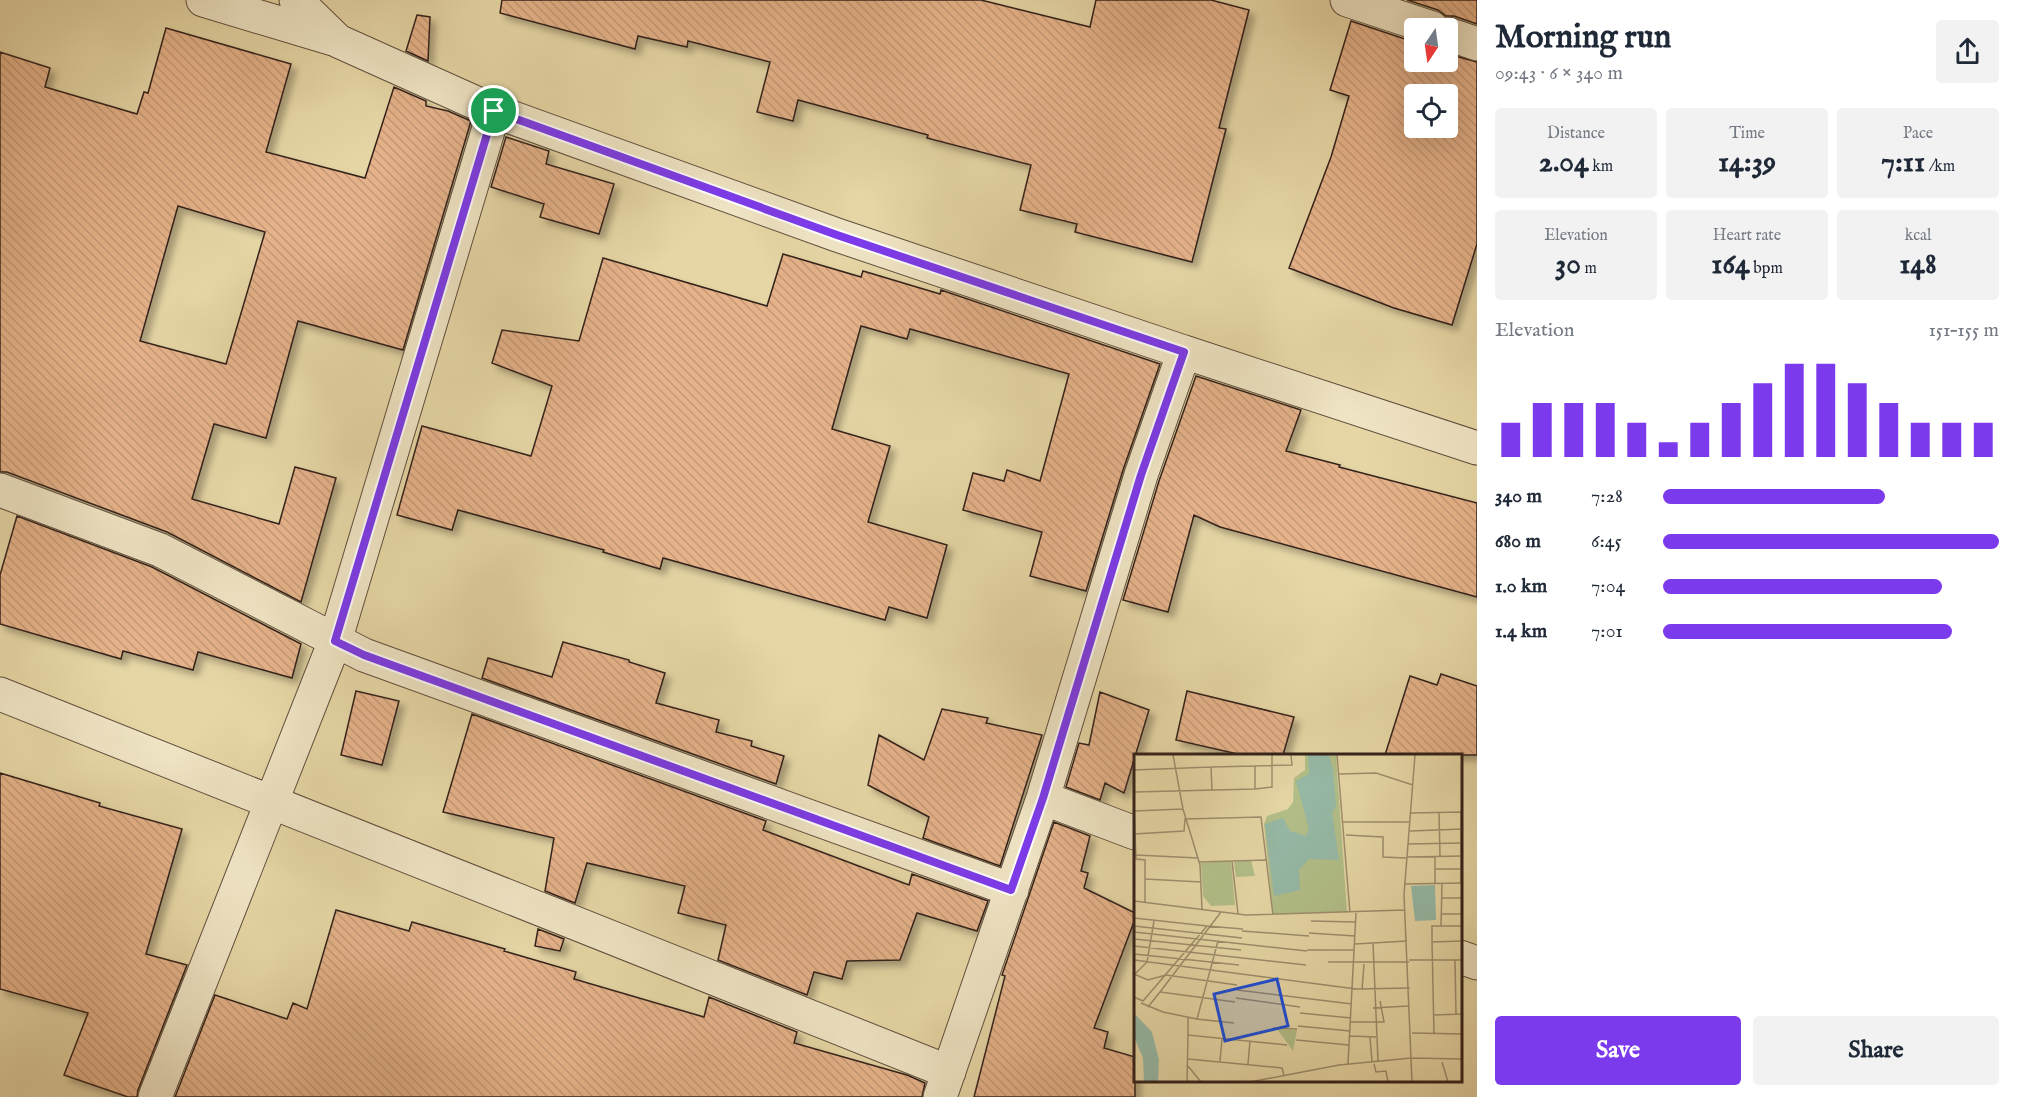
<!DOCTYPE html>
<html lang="en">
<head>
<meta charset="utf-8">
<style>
	body { margin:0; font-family:"IM FELL English",serif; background:#f2f2f3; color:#1f2937; height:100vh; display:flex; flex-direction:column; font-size:22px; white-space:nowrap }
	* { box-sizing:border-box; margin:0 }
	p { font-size:20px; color:#747a83 }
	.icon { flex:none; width:33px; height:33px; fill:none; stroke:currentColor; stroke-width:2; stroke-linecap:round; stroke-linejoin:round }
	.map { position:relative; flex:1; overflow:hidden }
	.details { display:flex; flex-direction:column; background:#fff; width:540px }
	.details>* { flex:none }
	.needle { width:39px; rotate:193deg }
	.tools { position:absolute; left:1404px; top:18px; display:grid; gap:12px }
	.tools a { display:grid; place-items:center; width:54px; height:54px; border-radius:6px; background:#fff; box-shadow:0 6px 24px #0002; font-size:30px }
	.pin { position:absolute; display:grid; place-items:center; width:51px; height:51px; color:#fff; margin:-26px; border:3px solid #fff; border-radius:50%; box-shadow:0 2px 6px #0007 }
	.round { display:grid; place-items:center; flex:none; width:63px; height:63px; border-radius:6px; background:#f2f2f3 }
	.summary { display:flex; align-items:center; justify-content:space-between; height:102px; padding:0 18px }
	h1 { font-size:33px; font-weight:800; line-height:45px }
	.figures { display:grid; grid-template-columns:repeat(3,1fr); gap:9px; height:102px; padding:6px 18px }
	.figures div { display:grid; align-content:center; border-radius:6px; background:#f2f2f3; text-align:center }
	.figures b { font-size:30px; font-weight:800 }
	.figures small { font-size:16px; font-weight:400 }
	.figures p { font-size:16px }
	.chart { height:168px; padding:12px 18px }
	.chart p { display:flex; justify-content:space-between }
	.chart svg { width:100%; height:108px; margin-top:6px; stroke:#7c3aed; stroke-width:6 }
	.button { display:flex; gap:12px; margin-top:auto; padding:12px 18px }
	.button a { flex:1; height:69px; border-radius:6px; background:#7c3aed; color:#fff; font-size:24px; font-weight:800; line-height:69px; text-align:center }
	.button a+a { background:#f2f2f3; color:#1f2937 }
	ul { padding:0 18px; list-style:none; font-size:20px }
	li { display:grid; grid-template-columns:96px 72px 1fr; align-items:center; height:45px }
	li i { height:15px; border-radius:8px; background:#7c3aed }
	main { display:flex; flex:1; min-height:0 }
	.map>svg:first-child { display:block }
	.building { fill:url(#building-back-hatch); stroke:#33211a; stroke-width:1.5; fill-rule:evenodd; filter:url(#shadow) }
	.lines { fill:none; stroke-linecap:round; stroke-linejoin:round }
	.minor-casing { stroke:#604e3d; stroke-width:35 }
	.minor { stroke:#efe4c4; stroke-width:33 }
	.route-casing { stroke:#fff; stroke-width:12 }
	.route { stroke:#7c3aed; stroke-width:8 }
	.inset-road { fill:none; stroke:#9e8e6d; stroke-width:1.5 }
	.view { fill:#1d4ed8; fill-opacity:0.15; stroke:#1d4ed8; stroke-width:3 }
	.inset-edge { fill:none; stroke:#33211a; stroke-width:3 }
</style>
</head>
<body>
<main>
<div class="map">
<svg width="1477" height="1097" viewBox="0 0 1477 1097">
	<defs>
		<pattern id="building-back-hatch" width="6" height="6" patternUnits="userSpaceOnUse" patternTransform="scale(1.5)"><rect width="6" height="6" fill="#e5b289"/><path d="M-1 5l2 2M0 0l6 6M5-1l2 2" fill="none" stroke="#c59976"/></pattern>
		<filter id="shadow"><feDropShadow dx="5.5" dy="5.5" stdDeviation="3" flood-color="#0004"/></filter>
	</defs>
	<rect width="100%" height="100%" fill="#e6d6a5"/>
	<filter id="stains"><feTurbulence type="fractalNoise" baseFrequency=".00333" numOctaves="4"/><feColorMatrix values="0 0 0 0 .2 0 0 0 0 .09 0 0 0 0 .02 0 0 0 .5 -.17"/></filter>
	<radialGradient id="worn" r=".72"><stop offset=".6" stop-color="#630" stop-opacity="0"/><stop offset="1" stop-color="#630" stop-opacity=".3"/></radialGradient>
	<path class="building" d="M 502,0 L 981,0 L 1090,27 L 1096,0 L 1211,0 L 1249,10 L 1219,128 L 1226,129 L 1192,262 L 1075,232 L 1077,224 L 1020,210 L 1031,165 L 927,138 L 928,135 L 798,100 L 793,121 L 757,112 L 770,62 L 688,41 L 687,47 L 638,36 L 635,49 L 500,13 Z
		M 1407,0 L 1477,0 L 1477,24 L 1454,16 L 1446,16 L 1438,10 Z
		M 417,15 L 430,17 L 428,61 L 406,51 Z
		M 1351,21 L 1414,42 L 1414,62 L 1448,62 L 1448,54 L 1477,62 L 1477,244 L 1452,325 L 1394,308 L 1289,268 L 1331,157 L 1349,96 L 1330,90 ZM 1414,94 L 1448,94 L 1448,128 L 1414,128 Z
		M 166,28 L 291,64 L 266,152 L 365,178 L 394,87 L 426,101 L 426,106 L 448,111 L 471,121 L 403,350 L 298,321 L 266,438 L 214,424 L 192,499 L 279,524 L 295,467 L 336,478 L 301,602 L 167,532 L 7,472 L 0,472 L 0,52 L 50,68 L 45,87 L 137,114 L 144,92 L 148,93 ZM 178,206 L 265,232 L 226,364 L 140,341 Z
		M 506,137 L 549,151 L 546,164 L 614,184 L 599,234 L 540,217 L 544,204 L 491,187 Z
		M 783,254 L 861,277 L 863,271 L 940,294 L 941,290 L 1160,364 L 1123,470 L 1086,591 L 1030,576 L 1042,532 L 963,510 L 973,473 L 1004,481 L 1007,470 L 1040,481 L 1069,374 L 910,329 L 907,339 L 861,326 L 832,429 L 890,446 L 868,522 L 947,545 L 927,618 L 889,607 L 885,620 L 663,558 L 660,569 L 603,552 L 604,550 L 458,510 L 452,530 L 397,515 L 422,426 L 531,456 L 552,386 L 492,363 L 502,330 L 579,341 L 603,258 L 767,306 Z
		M 1196,376 L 1301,410 L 1286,451 L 1340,465 L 1339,467 L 1477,503 L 1477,597 L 1220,527 L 1194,515 L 1168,612 L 1123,600 L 1159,481 Z
		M 17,516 L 152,567 L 301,644 L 292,678 L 198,652 L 193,670 L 123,651 L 121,659 L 0,624 L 0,575 Z
		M 563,642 L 629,660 L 629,662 L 665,673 L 656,703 L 719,720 L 716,732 L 752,741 L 751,746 L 784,756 L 776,784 L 482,678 L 488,658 L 552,677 Z
		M 1441,674 L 1477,686 L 1477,755 L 1385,755 L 1410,676 L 1437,685 Z
		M 356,691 L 399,701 L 382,765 L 341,755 Z
		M 1187,691 L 1294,717 L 1283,755 L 1242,755 L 1176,740 Z
		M 1100,692 L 1149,710 L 1124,793 L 1105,783 L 1100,800 L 1066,787 L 1079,743 L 1089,745 Z
		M 942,709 L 988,718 L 986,723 L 1042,735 L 1000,866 L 923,838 L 929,817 L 868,785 L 879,735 L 924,760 Z
		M 472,714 L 766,821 L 763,830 L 909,885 L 912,874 L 988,901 L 977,931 L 917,913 L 900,960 L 847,961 L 842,979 L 814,972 L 807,995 L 718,960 L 726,925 L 678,913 L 685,886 L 587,863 L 575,903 L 545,891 L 554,838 L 443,812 Z
		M 0,773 L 100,803 L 99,806 L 182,829 L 146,954 L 187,965 L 138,1090 L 137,1097 L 128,1097 L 64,1075 L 88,1013 L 0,989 Z
		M 1054,822 L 1090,836 L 1081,871 L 1088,873 L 1084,888 L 1135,913 L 1135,919 L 1094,1028 L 1108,1032 L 1104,1048 L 1135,1057 L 1135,1097 L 974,1097 L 1005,976 L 1002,975 Z
		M 336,910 L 409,931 L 412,922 L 505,949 L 504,951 L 576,972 L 574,979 L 704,1017 L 709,997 L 797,1032 L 794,1043 L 907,1075 L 925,1083 L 922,1097 L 175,1097 L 215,995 L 287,1019 L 293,1003 L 307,1009 Z
		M 538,929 L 564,939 L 560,951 L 535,946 Z"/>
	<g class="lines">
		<defs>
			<path id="minor" d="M 203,0 L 333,39
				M 296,0 L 338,41 L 494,111 L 837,235 L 1184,352 L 1141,475 L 1043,798 L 940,1097
				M 1347,0 L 1432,28
				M 1448,34 L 1477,44
				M 1184,352 L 1477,448
				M 0,490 L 160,550 L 364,655 L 1012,890
				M 0,694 L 949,1072
				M 1043,798 L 1135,833
				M 1460,957 L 1477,963
				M 155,1097 L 335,641 L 494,111"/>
		</defs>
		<use href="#minor" class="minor-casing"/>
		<use href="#minor" class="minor"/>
	</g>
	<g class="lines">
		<defs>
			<path id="route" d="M 494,111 L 837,235 L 1184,352 L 1141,475 L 1043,798 L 1011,890 L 364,655 L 335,641 Z"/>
		</defs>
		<use href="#route" class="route-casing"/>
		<use href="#route" class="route"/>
	</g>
	<g transform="translate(1134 754)">
		<rect width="328" height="328" fill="#e6d6a5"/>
		<path d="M 171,1 L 202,1 L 213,158 L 139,160 L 130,70 L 133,62 L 154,55 L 159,48 L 160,24 L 171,16 ZM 117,106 L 121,122 L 102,123 L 100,108 ZM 97,107 L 101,151 L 77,152 L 69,142 L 67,109 ZM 143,275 L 163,276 L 159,297 Z" fill="#b2be88"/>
		<path d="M 174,1 L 195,1 L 199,16 L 202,53 L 198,58 L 205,106 L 175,105 L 165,116 L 166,136 L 140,142 L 131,70 L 149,64 L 156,77 L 172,82 L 175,75 L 162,27 L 175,20 ZM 301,131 L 302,166 L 281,167 L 277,132 ZM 0,259 L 18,278 L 25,306 L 24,328 L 10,328 L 9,304 L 0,283 Z" fill="#96b9a6"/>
		<path class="inset-road" d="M 39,1 L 49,55 L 66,111 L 68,155M 203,1 L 216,159M 121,12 L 158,11 L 157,1M 0,16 L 77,13 L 78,37M 205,20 L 242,19 L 279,31M 121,35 L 138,33 L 138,1M 0,38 L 121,35 L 121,12 L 77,13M 0,50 L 2,105 L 11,106 L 11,148M 0,57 L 49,55M 327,58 L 327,129M 277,59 L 327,58M 305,59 L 306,102M 209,68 L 276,68M 276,77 L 329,75M 0,80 L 50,77 L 51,65 L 127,63 L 139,161M 212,81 L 249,83 L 249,103 L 272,104M 274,90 L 328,89M 2,101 L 64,104M 273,103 L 329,102M 98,107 L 104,160M 65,108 L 133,106M 301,115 L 327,115M 11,125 L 67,128M 301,129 L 301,102M 270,130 L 328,129M 307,144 L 329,144M 0,147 L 112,161 L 270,156M 87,158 L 26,238 L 101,248M 307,160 L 329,160M 0,164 L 73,172M 177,167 L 222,168M 0,172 L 108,184M 307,172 L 329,172M 108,177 L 175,182M 0,178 L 173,197M 175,179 L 221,182M 0,185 L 107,196M 84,187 L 63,265 L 100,269M 298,187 L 298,172 L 307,172 L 308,129M 239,189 L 244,307M 221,190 L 273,187M 0,192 L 172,211M 173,196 L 220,196M 0,200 L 105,211M 0,206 L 222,235 L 276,234M 275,206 L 329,206M 321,206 L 322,260M 194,208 L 275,208M 0,220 L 14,226 L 32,221 L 103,231M 0,221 L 13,208 L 20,167M 103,236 L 218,250M 228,236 L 230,210M 0,243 L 9,247 L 73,172 L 109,175M 102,244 L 166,253M 7,249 L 29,258 L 63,265M 14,253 L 26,238M 239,254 L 274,252M 166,259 L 217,264M 300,261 L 329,260M 54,263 L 54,282M 217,268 L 250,268 L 246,247M 164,272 L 216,277M 139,274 L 163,275M 278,279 L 329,280M 300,279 L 298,188 L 329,187M 216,282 L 242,283M 236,283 L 238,308M 162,286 L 215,291M 54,305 L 148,314 L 150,321M 86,307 L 88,285M 308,308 L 314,328M 114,310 L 116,287M 214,310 L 222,159M 240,310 L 242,318 L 252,317 L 254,328M 54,312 L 67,328M 53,328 L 54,281 L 153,291M 116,328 L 205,311 L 277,304 L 329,305M 278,328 L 270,141 L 281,1"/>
		<path class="view" d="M 143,225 L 154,272 L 91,287 L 80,240 Z"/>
		<rect width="328" height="328" class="inset-edge"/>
	</g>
	<rect width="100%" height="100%" filter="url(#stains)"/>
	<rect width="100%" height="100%" fill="url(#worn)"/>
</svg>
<div class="tools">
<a><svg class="needle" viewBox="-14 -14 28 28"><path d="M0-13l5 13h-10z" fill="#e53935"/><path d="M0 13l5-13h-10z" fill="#747a83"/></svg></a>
<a><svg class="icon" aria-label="locate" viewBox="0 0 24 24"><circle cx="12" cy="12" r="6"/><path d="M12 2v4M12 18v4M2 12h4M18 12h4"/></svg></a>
</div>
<div class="pin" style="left:494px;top:111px;background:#1e9e55"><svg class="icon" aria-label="arrive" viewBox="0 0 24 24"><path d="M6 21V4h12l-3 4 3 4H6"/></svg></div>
</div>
<section class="details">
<div class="summary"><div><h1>Morning run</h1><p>09:43 · 6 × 340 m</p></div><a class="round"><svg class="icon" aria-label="share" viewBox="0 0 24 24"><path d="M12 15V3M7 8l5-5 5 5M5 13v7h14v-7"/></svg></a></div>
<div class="figures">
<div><p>Distance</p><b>2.04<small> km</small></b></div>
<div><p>Time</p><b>14:39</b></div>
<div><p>Pace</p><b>7:11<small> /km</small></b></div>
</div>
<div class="figures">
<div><p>Elevation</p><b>30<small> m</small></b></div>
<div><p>Heart rate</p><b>164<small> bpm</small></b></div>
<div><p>kcal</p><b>148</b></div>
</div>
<div class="chart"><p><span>Elevation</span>151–155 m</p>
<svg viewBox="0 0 160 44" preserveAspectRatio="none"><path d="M5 44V30M15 44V22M25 44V22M35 44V22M45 44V30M55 44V38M65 44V30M75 44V22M85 44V14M95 44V6M105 44V6M115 44V14M125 44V22M135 44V30M145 44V30M155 44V30"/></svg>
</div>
<ul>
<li><b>340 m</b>7:28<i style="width:66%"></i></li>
<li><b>680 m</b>6:45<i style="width:100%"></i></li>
<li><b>1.0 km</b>7:04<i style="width:83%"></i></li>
<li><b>1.4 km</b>7:01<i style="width:86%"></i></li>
</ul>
<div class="button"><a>Save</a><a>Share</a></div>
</section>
</main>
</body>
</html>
